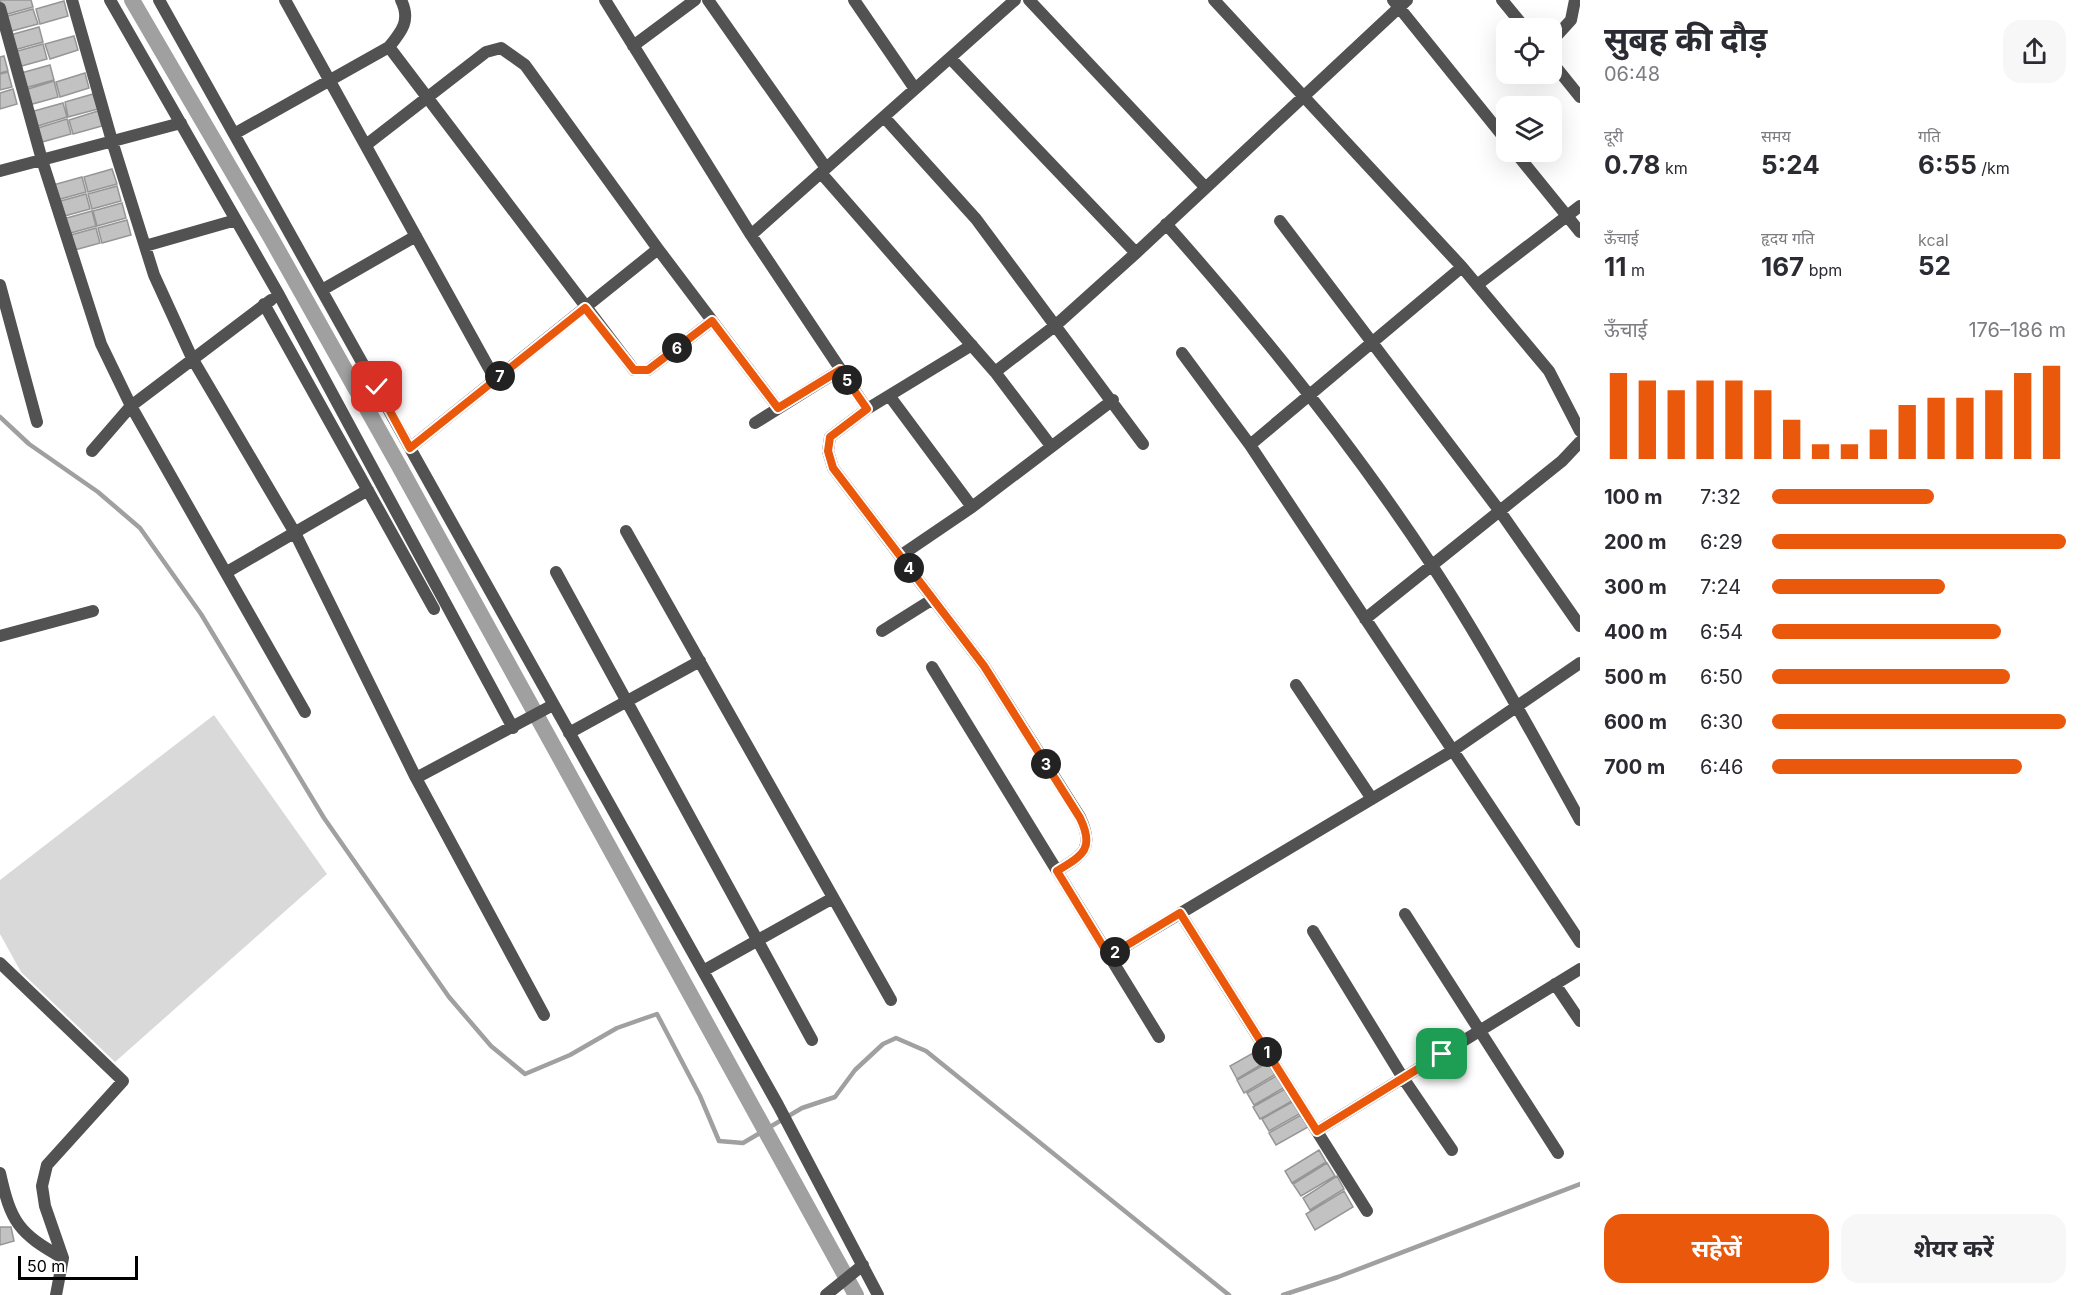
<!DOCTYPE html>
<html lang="hi">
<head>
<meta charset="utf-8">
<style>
	body { margin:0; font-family:Inter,"Noto Sans Devanagari",sans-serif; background:#f7f7f7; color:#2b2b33; height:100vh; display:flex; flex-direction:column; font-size:22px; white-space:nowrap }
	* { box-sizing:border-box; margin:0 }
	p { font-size:20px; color:#7c7c81 }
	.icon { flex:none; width:33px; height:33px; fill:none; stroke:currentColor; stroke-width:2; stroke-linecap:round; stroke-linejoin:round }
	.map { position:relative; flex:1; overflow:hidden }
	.drawer { display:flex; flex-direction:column; background:#fff; width:510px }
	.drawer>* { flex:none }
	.fabs { position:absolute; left:1496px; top:18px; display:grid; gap:12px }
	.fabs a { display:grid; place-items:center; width:66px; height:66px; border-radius:12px; background:#fff; box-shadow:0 6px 24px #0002; font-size:30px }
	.scale { position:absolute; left:18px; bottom:15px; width:120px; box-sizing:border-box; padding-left:6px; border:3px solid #000; border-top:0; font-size:16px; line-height:21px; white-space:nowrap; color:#000; -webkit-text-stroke:4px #fff; paint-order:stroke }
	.pin { position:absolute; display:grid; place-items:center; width:51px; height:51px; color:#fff; margin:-26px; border-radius:12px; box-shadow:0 3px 9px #0006 }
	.km { position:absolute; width:30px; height:30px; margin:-15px; border-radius:50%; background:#222; color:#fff; font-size:16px; line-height:30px; text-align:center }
	.round { display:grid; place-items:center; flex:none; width:63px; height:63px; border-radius:18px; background:#f7f7f7 }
	.overview { display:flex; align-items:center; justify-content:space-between; height:102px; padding:0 24px }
	h1 { font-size:33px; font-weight:700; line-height:45px }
	.metrics { display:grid; grid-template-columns:repeat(3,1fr); gap:9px; height:102px; padding:6px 24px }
	.metrics div { display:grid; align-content:center }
	.metrics b { font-size:26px; font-weight:700 }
	.metrics small { font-size:16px; font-weight:400 }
	.metrics p { font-size:16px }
	.chart { height:168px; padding:12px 24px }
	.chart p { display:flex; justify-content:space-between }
	.chart svg { width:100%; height:108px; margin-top:6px; stroke:#ea580c; stroke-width:6 }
	.cta { display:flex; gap:12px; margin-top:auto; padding:12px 24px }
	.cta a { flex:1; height:69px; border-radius:18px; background:#ea580c; color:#fff; font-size:24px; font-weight:700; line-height:69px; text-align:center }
	.cta a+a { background:#f7f7f7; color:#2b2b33 }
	ul { padding:0 24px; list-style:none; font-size:20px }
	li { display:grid; grid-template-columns:96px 72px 1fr; align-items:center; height:45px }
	li i { height:15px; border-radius:8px; background:#ea580c }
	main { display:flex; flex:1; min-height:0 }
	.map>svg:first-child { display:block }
	.pitch { fill:#d9d9d9 }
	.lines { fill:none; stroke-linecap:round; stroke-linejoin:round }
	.stream { stroke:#a0a0a0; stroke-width:4.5 }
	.canal { stroke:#a0a0a0; stroke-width:16 }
	.building { fill:#c2c2c2; stroke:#969696; stroke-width:1.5 }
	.street { stroke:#525252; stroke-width:12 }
	.route-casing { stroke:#fff; stroke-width:12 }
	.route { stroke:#ea580c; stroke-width:8 }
</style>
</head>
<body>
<main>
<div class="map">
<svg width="1580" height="1295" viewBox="0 0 1580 1295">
	<rect width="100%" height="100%" fill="#fff"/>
	<path class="pitch" d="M 214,715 L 327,874 L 115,1062 L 21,972 L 0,934 L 0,880 Z"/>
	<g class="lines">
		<path class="stream" d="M 0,417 L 29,444 L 98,492 L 140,528 L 201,614 L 324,818 L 449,997 L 491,1046 L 525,1074 L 570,1055 L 617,1028 L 657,1014 L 700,1096 L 719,1141 L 743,1143 L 802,1108 L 835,1097 L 855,1070 L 883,1044 L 896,1038 L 926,1051 L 1229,1295
			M 1283,1295 L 1338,1277 L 1580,1184"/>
		<path class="canal" d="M 132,0 L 271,238 L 398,464 L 856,1295"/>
	</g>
	<path class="building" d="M 0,0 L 31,0 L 33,7 L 4,15 Z
		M 64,1 L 68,16 L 40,24 L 36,9 Z
		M 33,9 L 38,24 L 8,32 L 4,17 Z
		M 39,27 L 43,42 L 14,50 L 10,35 Z
		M 74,36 L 78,50 L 50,59 L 45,44 Z
		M 43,44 L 47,59 L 18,67 L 14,52 Z
		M 4,56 L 8,71 L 0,73 L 0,57 Z
		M 50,65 L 54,80 L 25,88 L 21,73 Z
		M 8,72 L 12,87 L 0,90 L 0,74 Z
		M 85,73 L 89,88 L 60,97 L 56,82 Z
		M 54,81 L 58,97 L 29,105 L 25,90 Z
		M 13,89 L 17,104 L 0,109 L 0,93 Z
		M 93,94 L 98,109 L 68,117 L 65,102 Z
		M 63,103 L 67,117 L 38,126 L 34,111 Z
		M 98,111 L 102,126 L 73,134 L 69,120 Z
		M 67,119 L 71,134 L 42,142 L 38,128 Z
		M 112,169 L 117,184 L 88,192 L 84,177 Z
		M 82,177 L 86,192 L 57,200 L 53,185 Z
		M 117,186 L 121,201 L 92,209 L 88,194 Z
		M 86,194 L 90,209 L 61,217 L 57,202 Z
		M 122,203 L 126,218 L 97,226 L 93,211 Z
		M 92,211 L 96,226 L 67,234 L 63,219 Z
		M 127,220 L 131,235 L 102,243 L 98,228 Z
		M 96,228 L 100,243 L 71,251 L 67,236 Z
		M 1262,1048 L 1269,1060 L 1237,1079 L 1230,1066 Z
		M 1269,1062 L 1276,1074 L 1244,1093 L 1237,1080 Z
		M 1278,1075 L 1285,1087 L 1254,1105 L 1247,1093 Z
		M 1285,1089 L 1292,1101 L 1260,1119 L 1253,1107 Z
		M 1294,1101 L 1301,1113 L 1269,1131 L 1262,1119 Z
		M 1301,1115 L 1308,1127 L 1276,1145 L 1269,1133 Z
		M 1319,1150 L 1326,1162 L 1292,1183 L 1285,1171 Z
		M 1327,1163 L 1335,1176 L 1301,1196 L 1293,1184 Z
		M 1337,1176 L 1344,1189 L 1310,1210 L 1303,1198 Z
		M 1344,1191 L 1353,1207 L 1315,1230 L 1306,1214 Z
		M 0,1227 L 11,1227 L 14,1241 L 0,1245 Z"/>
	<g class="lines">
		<path class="street" d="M 72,0 L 112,141 L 154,275 L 192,358 L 295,533 L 416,778 L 544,1015
			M 110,0 L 279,295 L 513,728
			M 159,0 L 778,1105 L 878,1295
			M 285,0 L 495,379
			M 605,0 L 751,235 L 867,409
			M 708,0 L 826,168
			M 854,0 L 915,89
			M 1029,0 L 1205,187
			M 1214,0 L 1462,267 L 1549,371 L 1580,431
			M 1393,0 L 1506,140
			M 1502,0 L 1525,28
			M 0,8 L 42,160 L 101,344 L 131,406 L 305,712
			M 1551,42 L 1571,20 L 1575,0
			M 633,46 L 695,0
			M 389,47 L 634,370 L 648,370 L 712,321
			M 950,58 L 1136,253
			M 1551,61 L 1580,97
			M 884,117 L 976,219 L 1143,444
			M 234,134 L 389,47 C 402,31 411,20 401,0
			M 366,145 L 486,52 L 501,48 L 525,65 L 658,249 L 778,408
			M 1515,152 L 1580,232
			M 0,171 L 181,123
			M 821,173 L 995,372 L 1056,325 L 1136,253 L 1407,0
			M 1280,221 L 1499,510 L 1580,626
			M 1166,224 C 1262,332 1352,444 1431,564 C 1485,646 1532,734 1580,820
			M 751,235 L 1015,0
			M 145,246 L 236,220
			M 0,285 L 37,422
			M 1477,285 L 1580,206
			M 322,290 L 416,236
			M 264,304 L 434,609
			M 972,345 L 867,409 L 830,437 L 828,451 L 833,468 L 900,556 L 972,507 L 1113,400
			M 1182,353 L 1250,445 L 1462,267
			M 995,372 L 1051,446
			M 891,398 L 972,507
			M 755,423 L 840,370
			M 1250,445 L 1580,942
			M 410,448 L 658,249
			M 92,451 L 131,406 L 271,300
			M 626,531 L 891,1000
			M 900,556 L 984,666 L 1080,817 C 1095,849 1083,855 1057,871
			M 227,572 L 368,490
			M 556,572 L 812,1040
			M 1365,619 L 1562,461 L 1580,442
			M 882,631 L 933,599
			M 0,636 L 93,611
			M 932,667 L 1159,1037
			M 1296,685 L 1372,799
			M 569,733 L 700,661
			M 416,778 L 553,705
			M 1180,913 L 1367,1211
			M 1405,914 L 1558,1153
			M 1313,931 L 1403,1078 L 1452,1150
			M 1109,956 L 1452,751 L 1580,663
			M 0,963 L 123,1081 L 47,1165 L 42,1186 L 45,1206 L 63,1258 L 56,1295
			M 703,971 L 833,898
			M 1555,984 L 1580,1021
			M 1317,1131 L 1580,969
			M 0,1173 C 11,1222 18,1233 63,1258
			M 826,1295 L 863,1265"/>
	</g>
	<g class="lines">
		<defs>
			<path id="route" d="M 377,387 L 410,448 L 585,308 L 634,370 L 648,370 L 712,321 L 778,408 L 840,370 L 867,409 L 830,437 L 828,451 L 833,468 L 984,666 L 1080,818 C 1095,849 1083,855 1057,871 L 1109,956 L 1180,913 L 1317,1131 L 1442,1054"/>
		</defs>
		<use href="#route" class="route-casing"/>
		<use href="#route" class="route"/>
	</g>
</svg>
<div class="fabs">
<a><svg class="icon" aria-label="locate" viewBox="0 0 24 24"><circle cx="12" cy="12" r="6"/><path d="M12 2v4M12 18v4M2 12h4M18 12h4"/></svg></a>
<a><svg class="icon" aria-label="layers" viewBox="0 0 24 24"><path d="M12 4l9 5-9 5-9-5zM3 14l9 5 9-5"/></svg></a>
</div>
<div class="scale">50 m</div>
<div class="pin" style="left:1442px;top:1054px;background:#1e9e55"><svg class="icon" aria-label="arrive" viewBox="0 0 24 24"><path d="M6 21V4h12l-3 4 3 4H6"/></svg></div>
<div class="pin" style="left:377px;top:387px;background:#d93025"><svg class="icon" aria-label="check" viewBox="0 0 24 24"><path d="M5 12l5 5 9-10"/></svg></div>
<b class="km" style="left:1267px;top:1052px">1</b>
<b class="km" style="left:1115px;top:952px">2</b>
<b class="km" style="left:1046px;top:764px">3</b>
<b class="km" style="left:909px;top:568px">4</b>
<b class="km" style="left:847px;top:380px">5</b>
<b class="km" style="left:677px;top:348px">6</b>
<b class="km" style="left:500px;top:376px">7</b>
</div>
<section class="drawer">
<div class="overview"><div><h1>सुबह की दौड़</h1><p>06:48</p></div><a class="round"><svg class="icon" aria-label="share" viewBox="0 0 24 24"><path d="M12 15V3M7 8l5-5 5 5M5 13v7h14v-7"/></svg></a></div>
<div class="metrics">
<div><p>दूरी</p><b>0.78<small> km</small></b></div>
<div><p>समय</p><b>5:24</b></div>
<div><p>गति</p><b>6:55<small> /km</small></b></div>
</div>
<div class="metrics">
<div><p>ऊँचाई</p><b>11<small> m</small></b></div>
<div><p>हृदय गति</p><b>167<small> bpm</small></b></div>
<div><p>kcal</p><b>52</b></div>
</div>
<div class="chart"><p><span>ऊँचाई</span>176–186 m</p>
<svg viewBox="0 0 160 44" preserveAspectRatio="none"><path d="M5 44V9M15 44V12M25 44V16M35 44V12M45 44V12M55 44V16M65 44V28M75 44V38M85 44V38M95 44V32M105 44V22M115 44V19M125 44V19M135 44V16M145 44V9M155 44V6"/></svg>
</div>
<ul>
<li><b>100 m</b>7:32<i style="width:55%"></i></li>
<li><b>200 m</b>6:29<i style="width:100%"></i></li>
<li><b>300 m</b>7:24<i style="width:59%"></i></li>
<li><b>400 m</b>6:54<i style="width:78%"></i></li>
<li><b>500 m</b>6:50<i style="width:81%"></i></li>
<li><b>600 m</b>6:30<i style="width:100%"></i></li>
<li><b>700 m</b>6:46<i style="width:85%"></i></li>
</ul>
<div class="cta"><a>सहेजें</a><a>शेयर करें</a></div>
</section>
</main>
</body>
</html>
